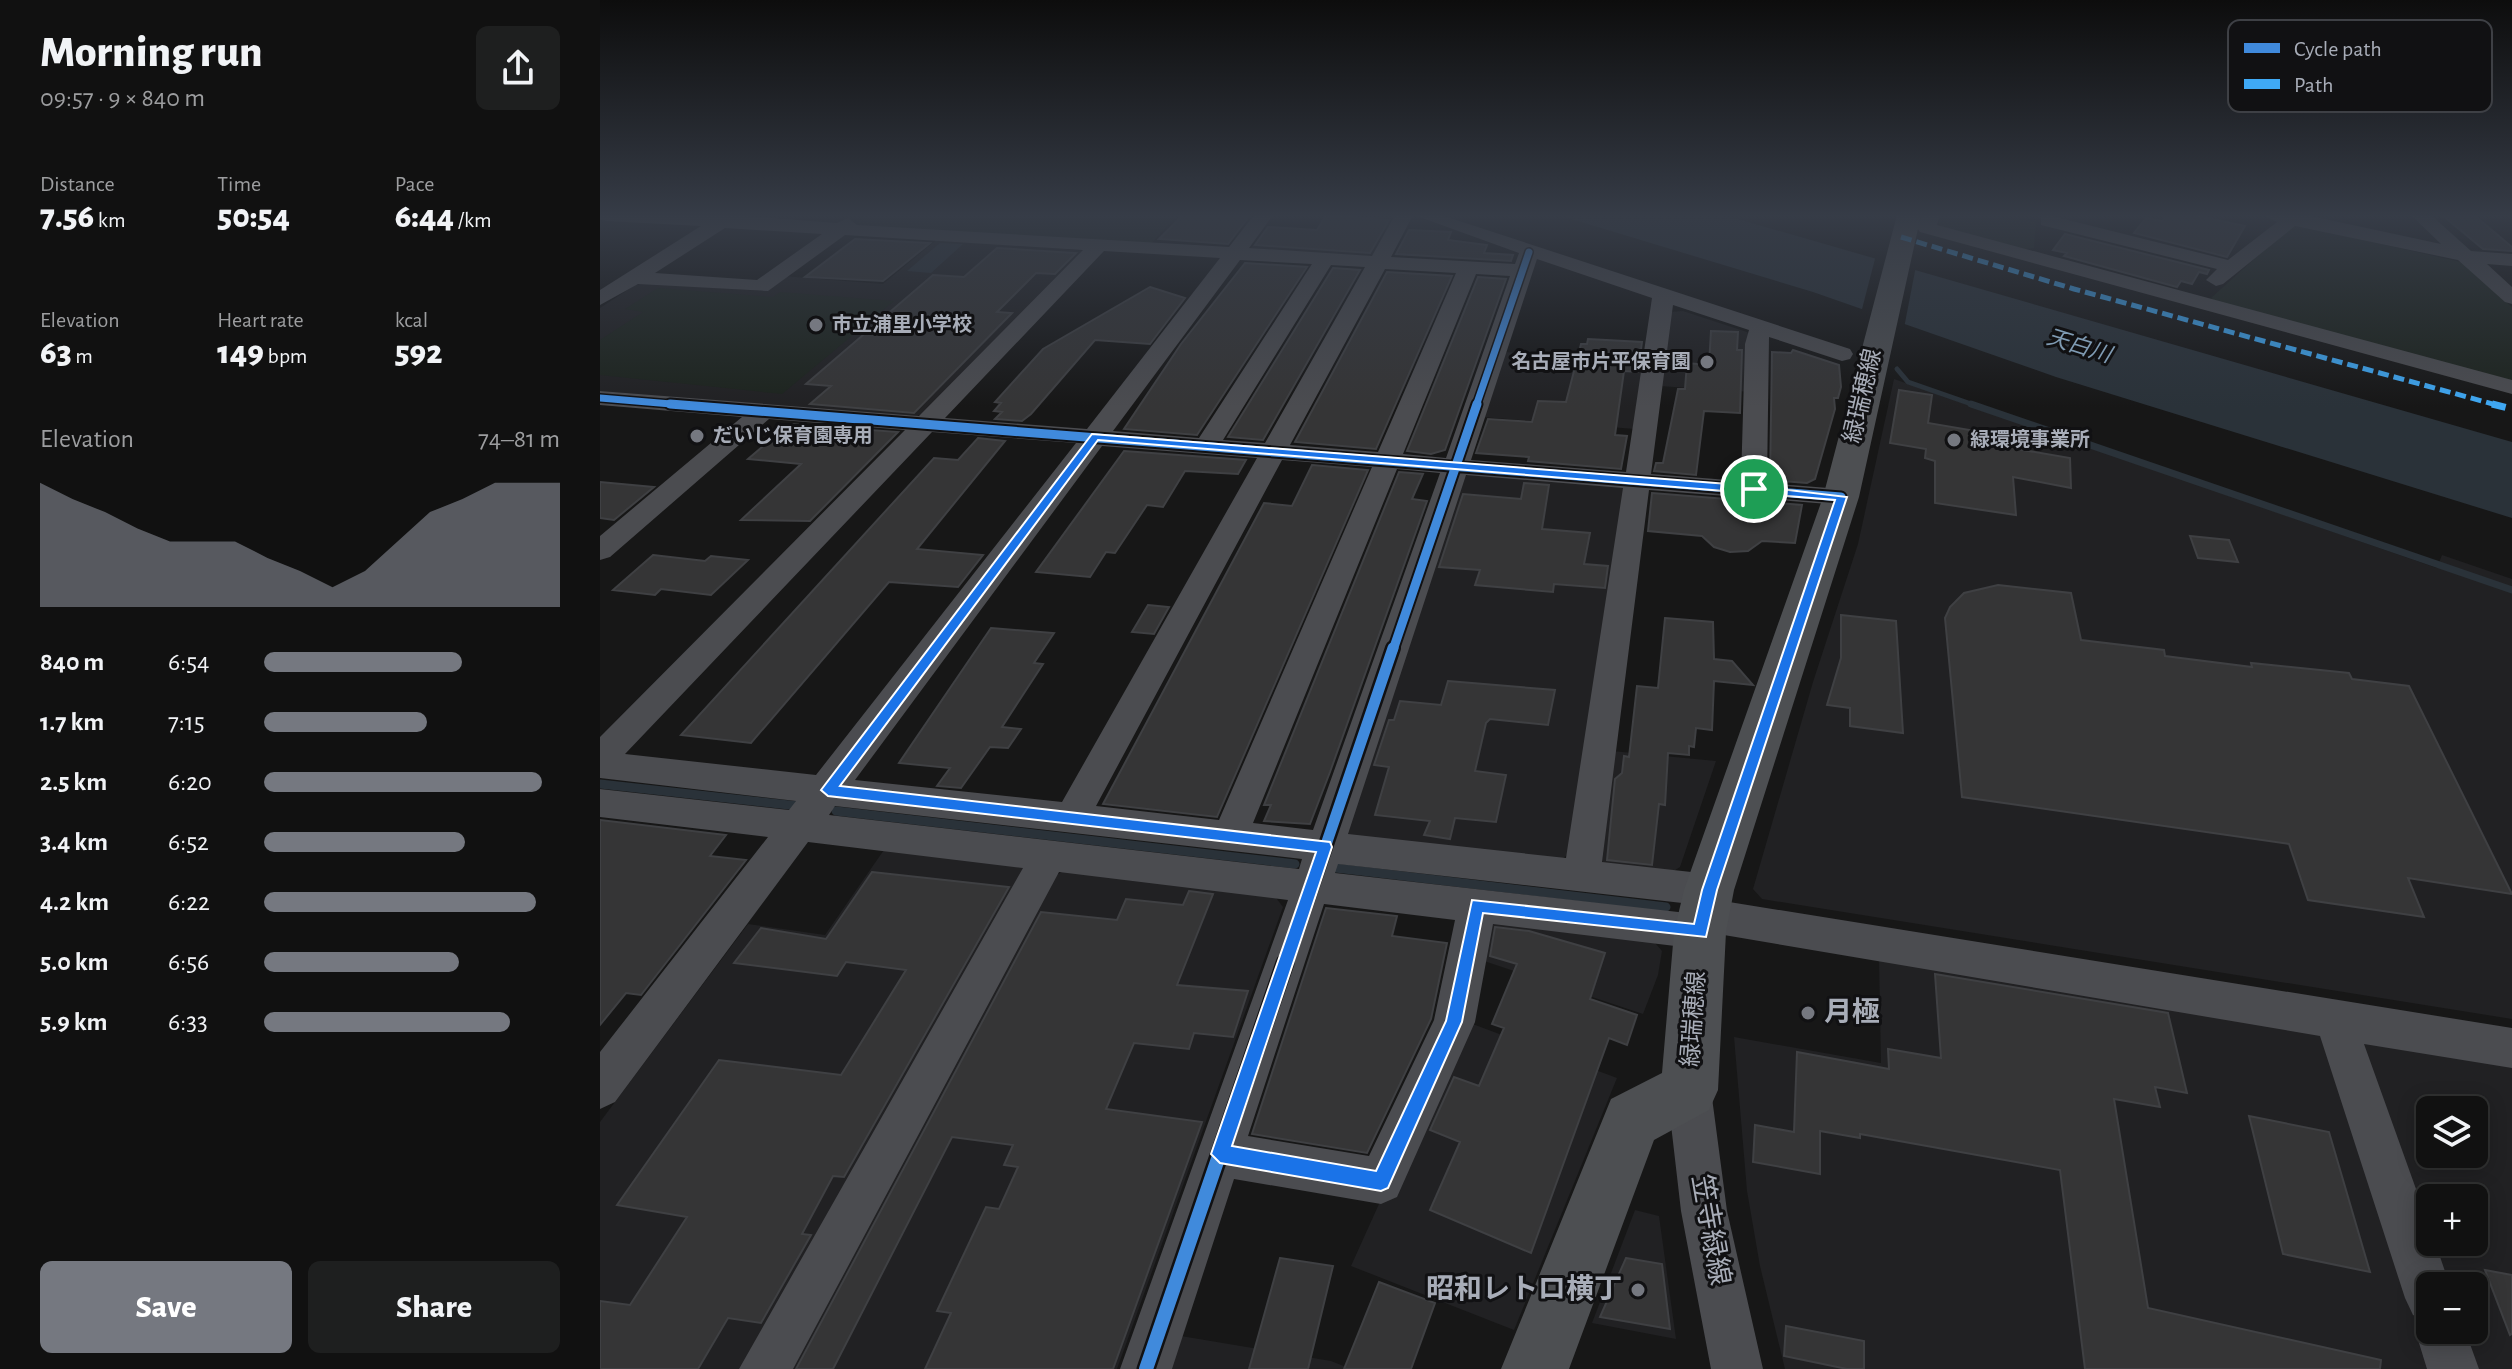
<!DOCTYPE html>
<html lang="en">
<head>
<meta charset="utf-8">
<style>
	body { margin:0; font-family:"Alegreya Sans","Noto Sans JP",sans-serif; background:#1e1f1f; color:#f1f3f6; height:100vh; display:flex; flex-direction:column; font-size:30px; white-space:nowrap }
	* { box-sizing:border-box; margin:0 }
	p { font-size:26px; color:#9c9d9f }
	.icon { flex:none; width:44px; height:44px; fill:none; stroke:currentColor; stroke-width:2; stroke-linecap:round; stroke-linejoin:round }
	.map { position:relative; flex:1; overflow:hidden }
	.drawer { display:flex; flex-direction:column; background:#111; width:600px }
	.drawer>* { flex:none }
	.tools { position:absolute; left:1816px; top:1096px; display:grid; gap:16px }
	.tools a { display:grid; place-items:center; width:72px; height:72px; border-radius:12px; background:#111; box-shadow:0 4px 20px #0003,0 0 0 2px #303131; font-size:40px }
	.pin { position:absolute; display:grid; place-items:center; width:68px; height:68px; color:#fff; margin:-34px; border:4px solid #fff; border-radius:50%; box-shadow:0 2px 8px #0007 }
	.round { display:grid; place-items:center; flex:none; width:84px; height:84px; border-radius:12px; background:#1e1f1f }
	.headline { display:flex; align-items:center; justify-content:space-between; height:136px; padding:0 40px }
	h1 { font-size:44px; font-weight:800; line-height:60px }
	.stats { display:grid; grid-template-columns:repeat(3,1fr); gap:12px; height:136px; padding:8px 40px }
	.stats div { display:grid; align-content:center }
	.stats b { font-size:34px; font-weight:800 }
	.stats small { font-size:22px; font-weight:400 }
	.stats p { font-size:22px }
	.chart { height:224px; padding:16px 40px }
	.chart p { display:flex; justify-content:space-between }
	.chart svg { width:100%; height:144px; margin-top:8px; fill:#757880; opacity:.7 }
	.primary-button { display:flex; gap:16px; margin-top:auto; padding:16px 40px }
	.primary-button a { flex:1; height:92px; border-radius:12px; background:#757880; color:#fff; font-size:32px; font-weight:800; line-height:92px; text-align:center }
	.primary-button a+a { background:#1e1f1f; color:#f1f3f6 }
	ul { padding:0 40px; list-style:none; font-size:26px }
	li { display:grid; grid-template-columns:128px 96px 1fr; align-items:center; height:60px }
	li i { height:20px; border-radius:10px; background:#757880 }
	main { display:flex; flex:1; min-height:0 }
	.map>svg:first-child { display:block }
	.built { fill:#212123; fill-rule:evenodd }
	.green { fill:#1d241e }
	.water { fill:#2a3239 }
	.pier { fill:#171717 }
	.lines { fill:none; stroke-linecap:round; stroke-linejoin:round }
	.stream-far2 { stroke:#2a3239; stroke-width:5 }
	.stream-far1 { stroke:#2a3239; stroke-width:7 }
	.stream { stroke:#2a3239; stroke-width:9 }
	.building { fill:#353536; stroke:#3f4043; stroke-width:2 }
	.minor { fill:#4b4c50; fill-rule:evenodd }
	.major { fill:#4d4f52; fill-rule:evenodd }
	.quiet-far1 { stroke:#3fa9f5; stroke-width:5; stroke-dasharray:11 5; stroke-linecap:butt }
	.quiet { stroke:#3fa9f5; stroke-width:7; stroke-dasharray:14 7; stroke-linecap:butt }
	.cycleway-far3-casing { stroke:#111113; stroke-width:10 }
	.cycleway-far2-casing { stroke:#111113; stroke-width:13 }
	.cycleway-far1-casing { stroke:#111113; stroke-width:16 }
	.cycleway-casing { stroke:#111113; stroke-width:19 }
	.cycleway-far3 { stroke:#408adc; stroke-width:7 }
	.cycleway-far2 { stroke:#408adc; stroke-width:9 }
	.cycleway-far1 { stroke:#408adc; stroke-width:11 }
	.cycleway { stroke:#408adc; stroke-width:14 }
	.route { fill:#1a73e8; stroke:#fff; stroke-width:2; fill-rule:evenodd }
	.poi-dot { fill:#757880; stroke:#111113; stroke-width:3 }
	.labels { text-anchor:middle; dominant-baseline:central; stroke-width:6; stroke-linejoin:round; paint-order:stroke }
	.far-poi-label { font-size:20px; font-weight:bold; fill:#a8adb8; stroke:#111113; text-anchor:start }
	.far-water-label { font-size:22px; font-style:italic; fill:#7f9bb3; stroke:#111113 }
	.street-label { font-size:24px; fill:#a8adb8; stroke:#111113 }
	.near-poi-label { font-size:28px; font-weight:bold; fill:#a8adb8; stroke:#111113; text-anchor:start }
	.near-street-label { font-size:28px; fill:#a8adb8; stroke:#111113 }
	.key { fill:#111113; stroke:#3e4045; stroke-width:2 }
	.key-label { font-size:22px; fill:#a8adb8 }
</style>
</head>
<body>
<main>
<section class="drawer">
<div class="headline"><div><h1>Morning run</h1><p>09:57 · 9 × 840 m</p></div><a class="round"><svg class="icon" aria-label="share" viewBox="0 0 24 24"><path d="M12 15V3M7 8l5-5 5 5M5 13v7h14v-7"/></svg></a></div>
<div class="stats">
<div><p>Distance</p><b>7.56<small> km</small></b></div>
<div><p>Time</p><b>50:54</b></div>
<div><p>Pace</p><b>6:44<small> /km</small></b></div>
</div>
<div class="stats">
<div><p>Elevation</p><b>63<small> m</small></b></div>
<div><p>Heart rate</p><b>149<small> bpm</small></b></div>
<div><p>kcal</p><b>592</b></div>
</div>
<div class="chart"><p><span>Elevation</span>74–81 m</p>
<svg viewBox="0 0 160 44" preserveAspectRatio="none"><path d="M0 44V6L10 11L20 15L30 20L40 24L50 24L60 24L70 29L80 33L90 38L100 33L110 24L120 15L130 11L140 6L150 6L160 6V44z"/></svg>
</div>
<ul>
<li><b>840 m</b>6:54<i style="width:67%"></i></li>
<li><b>1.7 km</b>7:15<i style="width:55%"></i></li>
<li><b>2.5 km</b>6:20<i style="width:94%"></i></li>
<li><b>3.4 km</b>6:52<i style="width:68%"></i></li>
<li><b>4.2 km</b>6:22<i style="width:92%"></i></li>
<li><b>5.0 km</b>6:56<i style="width:66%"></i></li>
<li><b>5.9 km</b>6:33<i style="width:83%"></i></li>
</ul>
<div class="primary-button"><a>Save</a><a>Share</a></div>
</section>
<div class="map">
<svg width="1912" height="1369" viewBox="0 0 1912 1369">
	<rect width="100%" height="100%" fill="#171717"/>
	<path class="built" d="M 724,215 L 794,215 L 795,219 L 775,255 L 765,258 L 651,248 L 667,227 L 724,230 L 732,216 Z
		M 339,238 L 487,251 L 328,413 L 317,416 L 0,391 L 0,308 L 35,285 L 45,283 L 162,291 L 183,276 L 283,284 Z
		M 1083,311 L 1147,332 L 1152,338 L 1151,392 L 1059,386 L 1069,312 Z
		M 904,352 L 1045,361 L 1035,429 L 881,417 Z
		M 1294,379 L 1837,568 L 1842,555 L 1912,579 L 1912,1019 L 1162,899 L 1153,889 L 1213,682 L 1258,544 Z
		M 873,473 L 1018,484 L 1025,490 L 970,853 L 958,862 L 752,840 L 744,827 L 862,477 Z
		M 1012,751 L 1116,761 L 1080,867 L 1069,874 L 1007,868 L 998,856 Z
		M 286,847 L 421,862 L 426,875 L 149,1369 L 0,1369 L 0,1122 L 148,924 L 225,935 Z
		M 470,868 L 674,895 L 683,907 L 517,1369 L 184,1369 L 452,877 Z
		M 897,919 L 1050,937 L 1062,951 L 1058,975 L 1043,1014 L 875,958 L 881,926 Z
		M 1279,959 L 1723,1032 L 1834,1369 L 1185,1369 L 1160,1266 L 1147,1191 L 1134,1037 L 1281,1063 Z
		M 862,1020 L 1017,1078 L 914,1330 L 751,1266 Z
		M 1755,1038 L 1912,1064 L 1912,1369 L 1869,1369 L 1855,1330 L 1874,1330 L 1874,1286 L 1840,1286 ZM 1830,1110 L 1874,1110 L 1874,1154 L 1830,1154 ZM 1830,1198 L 1874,1198 L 1874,1242 L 1830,1242 Z
		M 1035,1210 L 1059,1216 L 1076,1339 L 992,1323 Z
		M 575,1335 L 731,1361 L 751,1369 L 564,1369 Z"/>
	<path class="green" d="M 267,215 L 577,215 L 550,245 L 256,227 L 254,224 Z
		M 1340,215 L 1387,215 L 1436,222 L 1434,248 L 1424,249 L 1338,226 Z
		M 1697,225 L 1865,263 L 1912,307 L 1912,381 L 1618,304 L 1611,298 L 1691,226 Z
		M 58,288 L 173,297 L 180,292 L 294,301 L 182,394 L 0,375 L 0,340 L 43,312 L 25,309 Z"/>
	<path class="water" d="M 958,215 L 1124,215 L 1912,442 L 1912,518 L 1456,377 L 1213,292 Z
		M 340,243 L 363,244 L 331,273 L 307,271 Z"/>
	<path class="pier" d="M 1276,255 L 1316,266 L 1304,328 L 1261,313 Z"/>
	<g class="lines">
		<path class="stream-far2" d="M 1297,369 L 1308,382 L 1377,406"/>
		<path class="stream-far1" d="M 1371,404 L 1912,590"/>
		<path class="stream" d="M 0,784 L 198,806
			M 236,811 L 695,864
			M 736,868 L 1066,907"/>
	</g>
	<path class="building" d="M 583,215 L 650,215 L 628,244 L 559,239 Z
		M 726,215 L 789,220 L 770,253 L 655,245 L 668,227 L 717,230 Z
		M 1566,215 L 1593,215 L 1645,226 L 1627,257 L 1534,233 L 1546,218 L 1562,221 Z
		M 1842,215 L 1874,215 L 1912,247 L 1912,251 L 1883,249 Z
		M 809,230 L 851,232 L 848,240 L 887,245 L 884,253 L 913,255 L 911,261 L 796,254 Z
		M 1465,234 L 1609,270 L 1607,274 L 1599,272 L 1592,284 L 1581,281 L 1577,287 L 1464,256 L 1467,253 L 1453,250 Z
		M 255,239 L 330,243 L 283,281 L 205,277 Z
		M 397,248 L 476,253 L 455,274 L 436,273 L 397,312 L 412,313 L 314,413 L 210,404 L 231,386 L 206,384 L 333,275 L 364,277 Z
		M 645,263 L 707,267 L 597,435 L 524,429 L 581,344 Z
		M 733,268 L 760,270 L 663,440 L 628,437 Z
		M 787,272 L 852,276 L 776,449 L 695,442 Z
		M 878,277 L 906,279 L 845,450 L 831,454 L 807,451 Z
		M 550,287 L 585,298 L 550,344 L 495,340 L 431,414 L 422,421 L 395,419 L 402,412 L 394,411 L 401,403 L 395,402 L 443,349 Z
		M 1111,331 L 1138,332 L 1137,350 L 1142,350 L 1140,413 L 1104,411 L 1096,475 L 1054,471 L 1056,463 L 1063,463 L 1078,389 L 1085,389 L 1087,363 L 1109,365 Z
		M 988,339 L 1042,342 L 1038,372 L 1024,371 L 1015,435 L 1027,436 L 1021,469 L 928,461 L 929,457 L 876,453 L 888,419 L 932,422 L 938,401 L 966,402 L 981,344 L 987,344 Z
		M 1193,350 L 1239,365 L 1241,387 L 1238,398 L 1234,398 L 1235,409 L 1215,479 L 1207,483 L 1170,480 L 1172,352 L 1191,353 Z
		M 1299,390 L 1332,395 L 1328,423 L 1417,438 L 1417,449 L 1470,458 L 1471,488 L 1413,477 L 1416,515 L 1335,503 L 1335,461 L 1325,458 L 1326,449 L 1290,443 Z
		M 189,424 L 298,432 L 210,521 L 141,520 L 201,464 L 148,459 Z
		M 378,438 L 405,441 L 317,549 L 383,555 L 358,587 L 289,582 L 151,743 L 81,735 L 334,458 L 358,460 Z
		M 524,451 L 646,460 L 638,474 L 585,471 L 563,507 L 547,505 L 515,553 L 506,552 L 490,577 L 436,572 Z
		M 712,465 L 768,470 L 617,817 L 503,804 L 664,503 L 692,506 Z
		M 799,472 L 823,474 L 812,499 L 827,501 L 730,772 L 710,824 L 664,821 L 671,805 L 664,805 Z
		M 0,482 L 54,487 L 14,520 L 0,518 Z
		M 924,483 L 949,485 L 942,529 L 990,533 L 984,564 L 1008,566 L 1005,588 L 954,584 L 953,592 L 875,585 L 880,570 L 839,567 L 863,494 L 921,499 Z
		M 1052,493 L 1202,505 L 1195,543 L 1162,541 L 1148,551 L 1130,552 L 1114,547 L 1102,536 L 1048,531 Z
		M 1590,536 L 1629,540 L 1638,562 L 1598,558 Z
		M 53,555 L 105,561 L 111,556 L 148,560 L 111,595 L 61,589 L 55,595 L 13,590 Z
		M 1398,585 L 1471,593 L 1481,640 L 1564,650 L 1565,656 L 1652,667 L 1651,663 L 1749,673 L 1752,679 L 1809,686 L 1912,894 L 1808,878 L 1824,917 L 1708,900 L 1689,844 L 1362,797 L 1345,618 L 1350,607 L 1364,593 Z
		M 548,605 L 569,607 L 554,634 L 532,632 Z
		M 1241,615 L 1296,621 L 1303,733 L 1250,726 L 1250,708 L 1227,705 L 1241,658 Z
		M 1065,618 L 1113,622 L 1114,659 L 1132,661 L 1153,685 L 1114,681 L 1112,730 L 1096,728 L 1094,747 L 1089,746 L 1089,755 L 1068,753 L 1065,805 L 1059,804 L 1052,865 L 1007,860 L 1015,779 L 1022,773 L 1024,756 L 1029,757 L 1037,686 L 1058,688 Z
		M 391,628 L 454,633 L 434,663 L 443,664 L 402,727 L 421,729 L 408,748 L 390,747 L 361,788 L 337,786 L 350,768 L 299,763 Z
		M 848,681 L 955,690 L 948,725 L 890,719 L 886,723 L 875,771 L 906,775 L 896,822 L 855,818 L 850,839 L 824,835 L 830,821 L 775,815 L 789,767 L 774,765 L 789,720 L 794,720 L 800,701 L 841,705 Z
		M 0,820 L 126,835 L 110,856 L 146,860 L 41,995 L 26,993 L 0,1025 Z
		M 272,872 L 409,887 L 244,1177 L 233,1176 L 202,1234 L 211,1235 L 161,1323 L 128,1318 L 98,1369 L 0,1369 L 0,1301 L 30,1305 L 87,1217 L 17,1205 L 119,1060 L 241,1075 L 306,970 L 246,962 L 237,976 L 134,963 L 161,928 L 226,939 Z
		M 589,891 L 613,894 L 577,985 L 648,991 L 633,1037 L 594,1033 L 589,1049 L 534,1043 L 506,1109 L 602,1122 L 513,1369 L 325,1369 L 351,1313 L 337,1311 L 386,1207 L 399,1209 L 418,1167 L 404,1165 L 413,1145 L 352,1137 L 233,1369 L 196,1369 L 441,912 L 517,920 L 526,899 L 583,905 Z
		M 726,908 L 797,916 L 792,936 L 847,943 L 831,1019 L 767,1153 L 652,1134 Z
		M 895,927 L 929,931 L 1005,953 L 990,999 L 1037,1015 L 1027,1045 L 1009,1038 L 931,1253 L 830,1210 L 860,1142 L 830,1130 L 854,1077 L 879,1086 L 904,1028 L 892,1024 L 917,964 L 890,956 Z
		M 1335,974 L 1568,1013 L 1587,1093 L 1555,1087 L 1560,1107 L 1514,1099 L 1548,1308 L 1781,1360 L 1780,1369 L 1485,1369 L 1460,1170 L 1260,1134 L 1260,1138 L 1220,1131 L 1220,1174 L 1153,1162 L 1155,1125 L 1194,1132 L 1197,1052 L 1289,1069 L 1288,1049 L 1341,1058 Z
		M 1649,1116 L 1729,1132 L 1770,1272 L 1683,1254 Z
		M 680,1258 L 733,1266 L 708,1369 L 649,1369 Z
		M 1026,1258 L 1062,1264 L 1070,1329 L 1000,1317 Z
		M 1885,1270 L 1912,1275 L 1912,1334 L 1910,1335 Z
		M 779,1282 L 835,1303 L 811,1369 L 744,1369 Z
		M 1186,1326 L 1264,1341 L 1264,1369 L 1247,1369 L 1184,1356 Z"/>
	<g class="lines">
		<path class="minor" d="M 0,215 L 132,215 L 237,223 L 248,218 L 257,225 L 629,247 L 654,215 L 673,215 L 649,248 L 772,256 L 795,215 L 813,215 L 791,257 L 915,264 L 919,253 L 814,215 L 841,215 L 1250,349 L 1253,354 L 1250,359 L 1242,361 L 1169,337 L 1167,483 L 1241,489 L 1250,491 L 1254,497 L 1250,503 L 1241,505 L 1049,490 L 1002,862 L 1109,874 L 1122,878 L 1128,890 L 1123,901 L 1912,1028 L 1912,1068 L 1764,1044 L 1830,1228 L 1830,1242 L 1835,1242 L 1850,1286 L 1830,1286 L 1830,1330 L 1865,1330 L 1879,1369 L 1827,1369 L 1815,1330 L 1820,1318 L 1813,1315 L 1805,1298 L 1720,1036 L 1118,934 L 1114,944 L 1100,949 L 893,924 L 875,1022 L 797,1197 L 781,1204 L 634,1179 L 572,1369 L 520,1369 L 688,900 L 459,872 L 193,1369 L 139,1369 L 423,868 L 208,842 L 15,1102 L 0,1109 L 0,1052 L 168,837 L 0,817 L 0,789 L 189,810 L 196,801 L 0,778 L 0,737 L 305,430 L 169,419 L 10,557 L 0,560 L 0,536 L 142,417 L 0,405 L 0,391 L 319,416 L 483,250 L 245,235 L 168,291 L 38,284 L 0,305 L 0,290 L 101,226 L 6,221 L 0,219 ZM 125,228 L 222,234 L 157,280 L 55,273 ZM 504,251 L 620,258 L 487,429 L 345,418 ZM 937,259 L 1052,298 L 1026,472 L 871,460 ZM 640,260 L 712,264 L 599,438 L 513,431 ZM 731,265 L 765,267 L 665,443 L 623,440 ZM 785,269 L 856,273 L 778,452 L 690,445 ZM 876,274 L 910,276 L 846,458 L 803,454 ZM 1073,305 L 1149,330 L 1145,344 L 1141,481 L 1051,474 ZM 332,432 L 476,443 L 216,775 L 25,754 ZM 502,446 L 657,458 L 462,802 L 255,780 ZM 682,460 L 772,467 L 619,820 L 496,806 ZM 797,469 L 840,473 L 713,830 L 653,823 ZM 866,475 L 1023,488 L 966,858 L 748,834 ZM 235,806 L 702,859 L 699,869 L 229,815 ZM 738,864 L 1091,904 L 1087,913 L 735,873 ZM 724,904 L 855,920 L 834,1020 L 769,1156 L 648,1136 Z
			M 1322,215 L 1340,215 L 1337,225 L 1912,380 L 1912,394 L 1320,232 L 1317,228 Z
			M 1448,215 L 1628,260 L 1677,222 L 1662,215 L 1706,215 L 1841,244 L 1811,215 L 1831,215 L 1871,251 L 1912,254 L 1912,266 L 1887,264 L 1912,287 L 1912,304 L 1905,302 L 1858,260 L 1695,226 L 1623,284 L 1616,286 L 1606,280 L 1617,269 L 1441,225 L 1441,217 Z
			M 1089,1068 L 1104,1075 L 1111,1090 L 1127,1211 L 1163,1369 L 1111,1369 L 1081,1211 L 1067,1090 L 1074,1075 Z"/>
		<path class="major" d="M 1297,215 L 1321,215 L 1259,497 L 1134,890 L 1126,932 L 1118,1090 L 1109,1110 L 1054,1140 L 969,1369 L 901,1369 L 1011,1099 L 1062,1073 L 1074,932 L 1084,890 L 1223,497 Z"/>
		<path class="quiet-far1" d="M 1301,237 L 1474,289 L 1900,406"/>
		<path class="quiet" d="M 1892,404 L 1912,409"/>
		<defs>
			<path id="cycleway-far3" d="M 0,398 L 95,406
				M 876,406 L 929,252"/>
			<path id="cycleway-far2" d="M 70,404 L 1241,497
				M 793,650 L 877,404"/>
			<path id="cycleway-far1" d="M 685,965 L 793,648"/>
			<path id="cycleway" d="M 546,1369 L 685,963"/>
		</defs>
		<use href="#cycleway-far3" class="cycleway-far3-casing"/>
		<use href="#cycleway-far2" class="cycleway-far2-casing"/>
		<use href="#cycleway-far1" class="cycleway-far1-casing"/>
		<use href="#cycleway" class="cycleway-casing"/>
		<use href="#cycleway-far3" class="cycleway-far3"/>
		<use href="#cycleway-far2" class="cycleway-far2"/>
		<use href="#cycleway-far1" class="cycleway-far1"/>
		<use href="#cycleway" class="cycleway"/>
	</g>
	<linearGradient id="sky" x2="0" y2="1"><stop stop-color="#0d0d0d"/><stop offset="0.53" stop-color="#363c47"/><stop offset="1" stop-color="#363c47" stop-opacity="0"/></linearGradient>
	<rect width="1912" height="407" fill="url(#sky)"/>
	<path class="route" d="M 492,434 L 1154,486 L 1247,497 L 1117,890 L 1106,937 L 883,913 L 862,1022 L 788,1188 L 781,1191 L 620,1163 L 611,1154 L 716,852 L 228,796 L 221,790 ZM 498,440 L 1235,500 L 1102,890 L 1094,924 L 872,900 L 846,1021 L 776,1171 L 632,1146 L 732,847 L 730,842 L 240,786 Z"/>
	<g class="poi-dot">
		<circle cx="216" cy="325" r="8"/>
		<circle cx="1107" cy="362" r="8"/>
		<circle cx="97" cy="436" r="8"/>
		<circle cx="1354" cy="440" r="8"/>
		<circle cx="1208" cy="1013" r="8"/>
		<circle cx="1038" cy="1290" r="8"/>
	</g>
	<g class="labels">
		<g class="far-poi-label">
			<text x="232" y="325">市立浦里小学校</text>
			<text x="1091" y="362" text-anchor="end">名古屋市片平保育園</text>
			<text x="113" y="436">だいじ保育園専用</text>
			<text x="1370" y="440">緑環境事業所</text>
		</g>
		<g class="far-water-label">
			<text transform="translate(1479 346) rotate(17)">天白川</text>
		</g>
		<g class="street-label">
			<text transform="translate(1263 396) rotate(-77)">緑瑞穂線</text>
			<text transform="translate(1094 1019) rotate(-86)">緑瑞穂線</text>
		</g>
		<g class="near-poi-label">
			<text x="1224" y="1013">月極</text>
			<text x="1022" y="1290" text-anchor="end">昭和レトロ横丁</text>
		</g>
		<g class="near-street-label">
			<text transform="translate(1110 1230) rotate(80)">笠寺緑線</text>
		</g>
	</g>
	<rect x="1628" y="20" width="264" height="92" rx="12" class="key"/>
	<rect x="1644" y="43" width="36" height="10" fill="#408adc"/>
	<rect x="1644" y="79" width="36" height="10" fill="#3fa9f5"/>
	<g class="key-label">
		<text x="1694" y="56">Cycle path</text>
		<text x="1694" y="92">Path</text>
	</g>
</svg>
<div class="tools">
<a><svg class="icon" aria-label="layers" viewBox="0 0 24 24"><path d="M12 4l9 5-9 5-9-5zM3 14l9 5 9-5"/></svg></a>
<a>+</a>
<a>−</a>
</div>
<div class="pin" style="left:1154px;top:489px;background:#1e9e55"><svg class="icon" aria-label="arrive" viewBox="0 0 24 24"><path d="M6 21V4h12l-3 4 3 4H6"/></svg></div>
</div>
</main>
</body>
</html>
